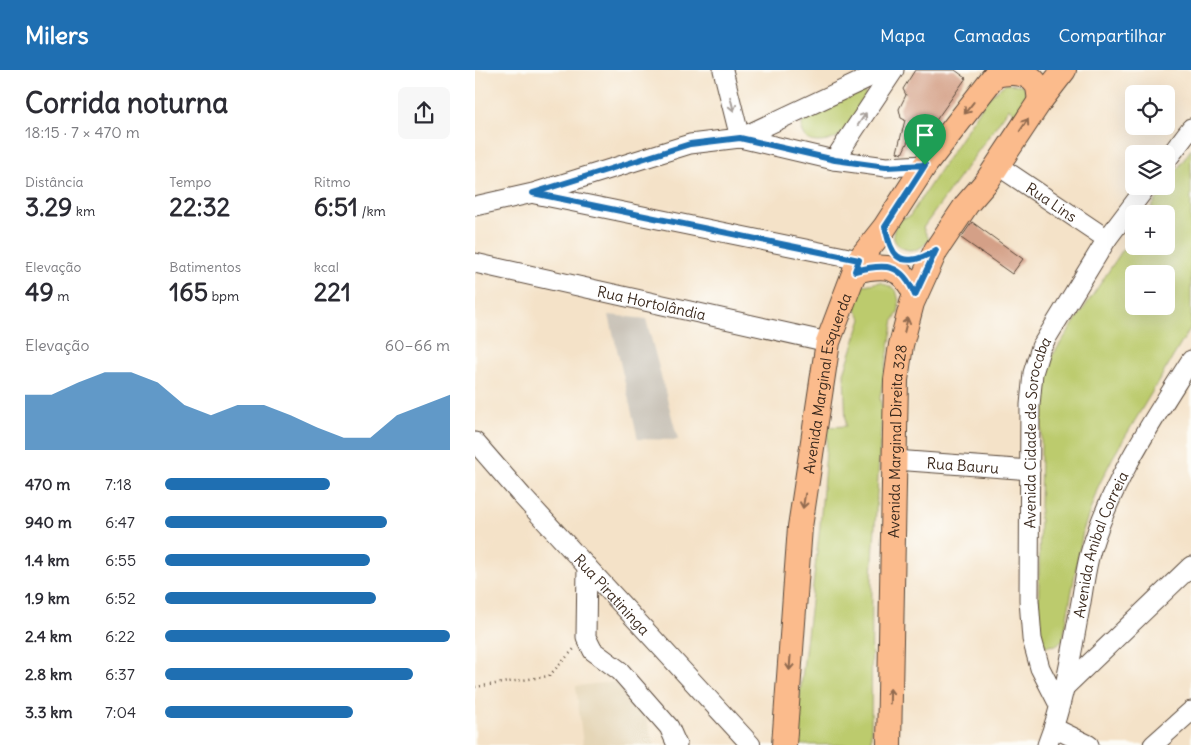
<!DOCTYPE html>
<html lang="pt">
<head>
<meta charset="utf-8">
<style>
	body { margin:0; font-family:Delius,sans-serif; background:#f7f7f7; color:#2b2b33; height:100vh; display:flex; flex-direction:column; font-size:19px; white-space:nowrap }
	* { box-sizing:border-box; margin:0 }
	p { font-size:16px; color:#7c7c81 }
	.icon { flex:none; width:28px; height:28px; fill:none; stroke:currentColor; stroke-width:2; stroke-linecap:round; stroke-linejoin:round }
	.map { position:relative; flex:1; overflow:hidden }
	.details { display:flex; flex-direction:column; background:#fff; width:475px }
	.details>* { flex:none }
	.controls { position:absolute; left:650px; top:15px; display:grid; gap:10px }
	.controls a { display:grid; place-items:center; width:50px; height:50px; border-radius:8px; background:#fff; box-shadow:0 5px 20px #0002; font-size:25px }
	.pin { position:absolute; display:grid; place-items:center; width:42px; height:42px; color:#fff; margin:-51px -21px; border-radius:50% 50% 50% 0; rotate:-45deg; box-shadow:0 0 5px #0007 }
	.pin .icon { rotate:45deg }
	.round { display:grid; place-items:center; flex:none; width:52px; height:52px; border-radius:8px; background:#f7f7f7 }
	.headline { display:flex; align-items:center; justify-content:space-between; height:85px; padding:0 25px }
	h1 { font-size:28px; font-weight:800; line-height:38px }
	.metrics { display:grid; grid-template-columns:repeat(3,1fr); gap:8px; height:85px; padding:5px 25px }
	.metrics div { display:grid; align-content:center }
	.metrics b { font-size:25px; font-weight:800 }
	.metrics small { font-size:14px; font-weight:400 }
	.metrics p { font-size:14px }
	.chart { height:140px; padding:10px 25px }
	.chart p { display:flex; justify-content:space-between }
	.chart svg { width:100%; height:90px; margin-top:5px; fill:#1f6fb2; opacity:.7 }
	ul { padding:0 25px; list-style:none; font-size:16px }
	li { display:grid; grid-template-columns:80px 60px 1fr; align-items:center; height:38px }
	li i { height:12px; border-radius:6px; background:#1f6fb2 }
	header { display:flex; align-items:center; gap:30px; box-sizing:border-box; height:70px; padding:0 25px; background:#1f6fb2; color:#fff }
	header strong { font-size:24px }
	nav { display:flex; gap:28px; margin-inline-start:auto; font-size:18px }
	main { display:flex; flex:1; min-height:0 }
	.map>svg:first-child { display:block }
	.built { fill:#e5d6b7 }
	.industrial { fill:#c9c3b8 }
	.green { fill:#bccb6d; stroke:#7c7a46; fill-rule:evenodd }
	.building { fill:#d4a087 }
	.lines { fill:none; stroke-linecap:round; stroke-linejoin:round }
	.minor-casing { stroke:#574638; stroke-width:21 }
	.major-casing { stroke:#574638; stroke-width:26 }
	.path { stroke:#574638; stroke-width:2.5; stroke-dasharray:1 4; stroke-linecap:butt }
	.minor { stroke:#fff; stroke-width:19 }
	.major { stroke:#fbbb8c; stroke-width:24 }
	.oneway { stroke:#a79f9a }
	.oneway2 { stroke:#916b50 }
	.route-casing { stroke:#fff; stroke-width:10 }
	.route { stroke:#1f6fb2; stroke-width:6 }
	.labels { text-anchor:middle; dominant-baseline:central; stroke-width:4; stroke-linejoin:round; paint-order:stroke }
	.street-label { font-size:15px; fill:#3b2a1e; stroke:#fdfcf7 }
</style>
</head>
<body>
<header>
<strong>Milers</strong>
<nav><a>Mapa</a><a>Camadas</a><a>Compartilhar</a></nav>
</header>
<main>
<section class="details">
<div class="headline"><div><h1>Corrida noturna</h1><p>18:15 · 7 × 470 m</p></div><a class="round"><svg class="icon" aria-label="share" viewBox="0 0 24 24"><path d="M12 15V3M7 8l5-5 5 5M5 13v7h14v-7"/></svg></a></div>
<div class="metrics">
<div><p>Distância</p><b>3.29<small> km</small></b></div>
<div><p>Tempo</p><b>22:32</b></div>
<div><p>Ritmo</p><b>6:51<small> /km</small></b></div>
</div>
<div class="metrics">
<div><p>Elevação</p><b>49<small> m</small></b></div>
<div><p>Batimentos</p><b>165<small> bpm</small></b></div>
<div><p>kcal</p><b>221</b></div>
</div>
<div class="chart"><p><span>Elevação</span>60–66 m</p>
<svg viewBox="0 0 160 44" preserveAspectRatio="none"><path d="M0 44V17L10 17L20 11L30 6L40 6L50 11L60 22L70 27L80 22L90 22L100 27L110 33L120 38L130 38L140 27L150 22L160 17V44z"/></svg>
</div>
<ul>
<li><b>470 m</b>7:18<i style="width:58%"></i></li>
<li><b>940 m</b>6:47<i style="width:78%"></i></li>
<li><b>1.4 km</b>6:55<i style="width:72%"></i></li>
<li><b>1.9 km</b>6:52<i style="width:74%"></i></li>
<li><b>2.4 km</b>6:22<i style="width:100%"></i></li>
<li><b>2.8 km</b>6:37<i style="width:87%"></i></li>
<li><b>3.3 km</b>7:04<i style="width:66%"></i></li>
</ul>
</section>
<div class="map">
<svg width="716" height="675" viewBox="0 0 716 675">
	<rect width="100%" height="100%" fill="#fdfcf7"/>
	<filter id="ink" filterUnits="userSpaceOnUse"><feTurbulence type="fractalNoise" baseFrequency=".02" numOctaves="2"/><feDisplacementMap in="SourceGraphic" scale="10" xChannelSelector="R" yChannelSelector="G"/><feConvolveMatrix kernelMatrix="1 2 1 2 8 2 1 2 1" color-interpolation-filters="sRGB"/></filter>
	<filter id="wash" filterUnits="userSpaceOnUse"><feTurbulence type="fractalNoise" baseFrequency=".0096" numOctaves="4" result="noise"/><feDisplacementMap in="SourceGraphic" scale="20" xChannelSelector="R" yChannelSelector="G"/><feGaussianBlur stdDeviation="1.12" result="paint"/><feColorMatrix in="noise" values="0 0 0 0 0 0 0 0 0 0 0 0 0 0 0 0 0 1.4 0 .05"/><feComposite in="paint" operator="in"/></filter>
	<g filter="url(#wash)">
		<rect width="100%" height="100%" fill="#f4e2c8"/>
		<path class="built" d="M 146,611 L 170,644 L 179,675 L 108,675 L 101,616 Z"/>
		<path class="industrial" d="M 134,245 L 171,249 L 203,370 L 163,369 Z"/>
		<path class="green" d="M 530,14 L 547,15 C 556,27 548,37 541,47 L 534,38 L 448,158 L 454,169 C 442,189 414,179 419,160 C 420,156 423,152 425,149 L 434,147 L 512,29 Z
			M 385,21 L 389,22 L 392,26 C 380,46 370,72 344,72 C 334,72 330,69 326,60 L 328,50 Z
			M 716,79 L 716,257 L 638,387 L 623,417 L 608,461 L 588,569 L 583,575 L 571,576 L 563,567 L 567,315 L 577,286 L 659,163 L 659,176 L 691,176 L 691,144 L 672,144 ZM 659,204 L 691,204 L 691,236 L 659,236 Z
			M 406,212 L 421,220 C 424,230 427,240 419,249 L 405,328 L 407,340 L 397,507 L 396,675 L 319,675 L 345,456 L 353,357 L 371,356 L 369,303 L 387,249 L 379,237 L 383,223 L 389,215 Z"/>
		<g id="blocks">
			<path class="building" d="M 440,0 L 480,0 L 491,8 L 452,63 L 439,58 L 427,84 L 422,82 L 430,50 L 426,48 L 424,39 L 431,25 L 428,19 Z
				M 497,152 L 548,189 L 537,204 L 486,168 Z"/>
		</g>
	</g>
	<g filter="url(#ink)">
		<use href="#blocks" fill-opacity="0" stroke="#574638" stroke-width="1"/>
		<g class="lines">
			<defs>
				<g id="minor">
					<path d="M 248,0 L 265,68"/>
					<path d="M 265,68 L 359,90 L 411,97 L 450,95"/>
					<path d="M 359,90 L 419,0"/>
					<path d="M 691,91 L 716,58"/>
					<path id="s1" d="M 522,95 L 632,169"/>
					<path d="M 60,124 L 384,190"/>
					<path d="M 0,136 L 58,123 L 215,74 L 265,68 L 410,0"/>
					<path id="s2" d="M 0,193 L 353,272"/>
					<path id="s3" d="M 0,372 L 47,426 L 276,675"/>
					<path id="s4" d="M 420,390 L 555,400"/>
					<path d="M 112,496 L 111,567 L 118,581 L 145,601 L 194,657 L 202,675"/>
					<path d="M 591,616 L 716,496"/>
					<path id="s5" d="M 584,635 L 565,598 L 557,569 L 554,530 L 555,335 L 558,303 L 566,277 L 632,169 L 672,116"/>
					<path d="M 579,658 L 614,675"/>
					<path id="s6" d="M 572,675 C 590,629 597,580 606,532 C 609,515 611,496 616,480 C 637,411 678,350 716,290"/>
					<path d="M 678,675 L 716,641"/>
				</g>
				<g id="major">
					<path d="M 520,5 C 534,2 553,0 562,15 C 564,19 564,26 565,31"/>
					<path d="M 380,201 C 409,194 428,194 440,225"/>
					<path id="s7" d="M 309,675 L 325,457 L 353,272 L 384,190 L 410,157 L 450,95 L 524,0"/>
					<path id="s8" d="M 414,675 L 421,310 L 426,275 L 437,233 L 461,180 L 492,134 L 512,111 L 565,31 L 589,0"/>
				</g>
			</defs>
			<use href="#minor" class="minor-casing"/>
			<use href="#major" class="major-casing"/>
			<path class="path" d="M 0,617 L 74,606 L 99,579"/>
			<use href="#minor" class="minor"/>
			<use href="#major" class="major"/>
		</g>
		<defs><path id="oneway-shaft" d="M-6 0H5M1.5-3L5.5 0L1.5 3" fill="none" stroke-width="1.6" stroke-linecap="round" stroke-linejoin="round" transform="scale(1.25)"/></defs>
		<g class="oneway">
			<use href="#oneway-shaft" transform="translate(257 34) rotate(76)"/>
			<use href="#oneway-shaft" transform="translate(387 49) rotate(-56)"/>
		</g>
		<g class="oneway2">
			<use href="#oneway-shaft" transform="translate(494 38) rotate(128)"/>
			<use href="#oneway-shaft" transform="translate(549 55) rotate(-56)"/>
			<use href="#oneway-shaft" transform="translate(431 255) rotate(-76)"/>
			<use href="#oneway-shaft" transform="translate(329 431) rotate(99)"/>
			<use href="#oneway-shaft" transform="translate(315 593) rotate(94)"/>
			<use href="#oneway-shaft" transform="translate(415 626) rotate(-89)"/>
		</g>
	</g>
	<g class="lines" filter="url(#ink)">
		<defs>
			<path id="route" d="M 265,68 L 360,90 L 411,97 L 450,95 L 410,157 C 412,163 413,171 416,177 C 424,198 447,189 461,180 L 440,225 C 427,193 410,193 380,201 L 384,190 L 58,123 L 215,74 Z"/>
		</defs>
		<use href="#route" class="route-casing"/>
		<use href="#route" class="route"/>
	</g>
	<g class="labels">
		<g class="street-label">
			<text stroke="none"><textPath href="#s1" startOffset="66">Rua Lins</textPath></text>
			<text stroke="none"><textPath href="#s2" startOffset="181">Rua Hortolândia</textPath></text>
			<text stroke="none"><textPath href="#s7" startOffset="365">Avenida Marginal Esquerda</textPath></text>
			<text stroke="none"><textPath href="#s5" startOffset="279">Avenida Cidade de Sorocaba</textPath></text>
			<text stroke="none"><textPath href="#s8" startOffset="304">Avenida Marginal Direita 328</textPath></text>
			<text stroke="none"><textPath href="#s4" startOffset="68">Rua Bauru</textPath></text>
			<text stroke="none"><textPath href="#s6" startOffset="208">Avenida Anibal Correia</textPath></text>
			<text stroke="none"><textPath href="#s3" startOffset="205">Rua Piratininga</textPath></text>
		</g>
	</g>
</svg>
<div class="controls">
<a><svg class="icon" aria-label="locate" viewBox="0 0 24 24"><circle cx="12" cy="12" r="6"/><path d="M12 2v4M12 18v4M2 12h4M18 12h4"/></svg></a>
<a><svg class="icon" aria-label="layers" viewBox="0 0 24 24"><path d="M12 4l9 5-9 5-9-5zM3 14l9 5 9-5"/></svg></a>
<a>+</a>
<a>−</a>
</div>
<div class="pin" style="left:450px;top:95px;background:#1e9e55"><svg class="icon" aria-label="arrive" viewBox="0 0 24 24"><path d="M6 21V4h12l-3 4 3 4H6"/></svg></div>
</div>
</main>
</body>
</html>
